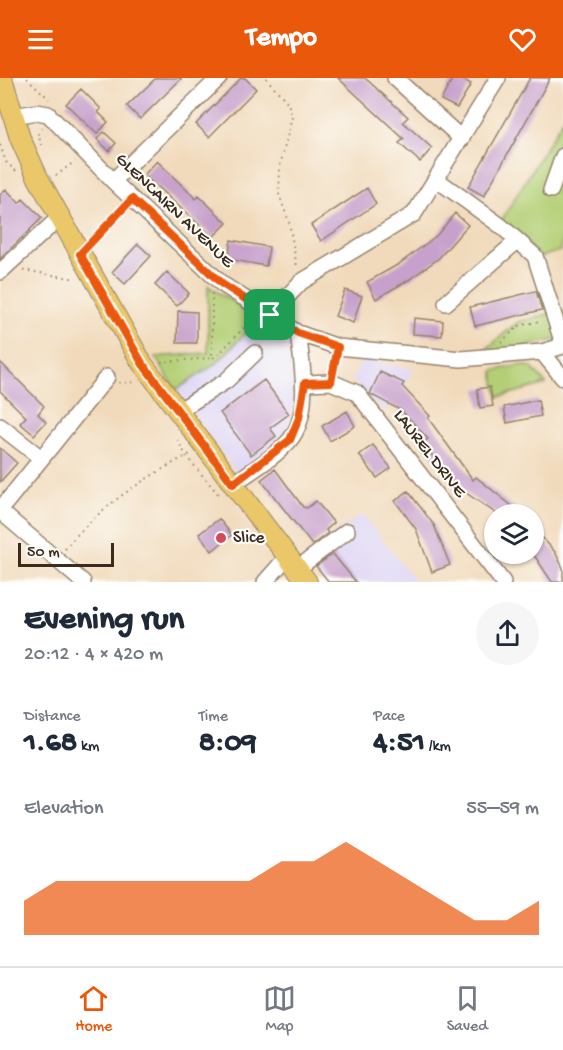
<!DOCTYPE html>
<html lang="en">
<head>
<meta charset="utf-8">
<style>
	body { margin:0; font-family:"Gochi Hand",sans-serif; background:#f6f6f7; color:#1f2937; height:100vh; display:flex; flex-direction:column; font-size:22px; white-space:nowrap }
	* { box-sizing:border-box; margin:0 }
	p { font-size:20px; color:#747a83 }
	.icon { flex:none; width:33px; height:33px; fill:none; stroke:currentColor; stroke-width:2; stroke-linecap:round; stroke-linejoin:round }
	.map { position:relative; height:504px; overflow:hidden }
	.sheet { display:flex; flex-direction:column; background:#fff; flex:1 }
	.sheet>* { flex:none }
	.fabs { position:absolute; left:484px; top:426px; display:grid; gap:12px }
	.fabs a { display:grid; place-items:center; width:60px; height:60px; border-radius:50%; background:#fff; box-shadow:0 2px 4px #0004; font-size:30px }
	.scale { position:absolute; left:18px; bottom:15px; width:96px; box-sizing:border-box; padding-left:6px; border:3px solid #3b2a1e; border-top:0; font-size:16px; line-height:21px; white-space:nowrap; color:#3b2a1e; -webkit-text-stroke:4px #fdfcf7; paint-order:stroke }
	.pin { position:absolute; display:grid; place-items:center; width:51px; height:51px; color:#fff; margin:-26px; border-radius:12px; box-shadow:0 3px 9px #0006 }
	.round { display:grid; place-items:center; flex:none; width:63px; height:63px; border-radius:32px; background:#f6f6f7 }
	.head { display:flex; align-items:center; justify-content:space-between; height:102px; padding:0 24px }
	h1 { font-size:33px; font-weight:700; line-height:45px }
	.stats { display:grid; grid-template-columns:repeat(3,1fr); gap:9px; height:102px; padding:6px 24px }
	.stats div { display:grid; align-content:center }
	.stats b { font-size:30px; font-weight:700 }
	.stats small { font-size:16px; font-weight:400 }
	.stats p { font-size:16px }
	.chart { height:168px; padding:12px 24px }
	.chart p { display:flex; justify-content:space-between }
	.chart svg { width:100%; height:108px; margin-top:6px; fill:#ea580c; opacity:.7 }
	header { display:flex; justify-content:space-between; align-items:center; height:78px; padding:0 24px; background:#ea580c; color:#fff; font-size:27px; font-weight:700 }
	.menu { display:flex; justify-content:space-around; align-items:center; height:84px; border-top:2px solid #e0e1e3; background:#fff; font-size:16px; color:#747a83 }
	.menu a { display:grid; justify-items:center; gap:3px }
	.menu .on { color:#ea580c }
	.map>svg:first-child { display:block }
	.built { fill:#ded5f5 }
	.green { fill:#b3cf75; stroke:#777c4a; stroke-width:1.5 }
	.building { fill:#c7a1cc }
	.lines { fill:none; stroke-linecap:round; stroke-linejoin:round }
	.minor-casing { stroke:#96826c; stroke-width:18 }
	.major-casing { stroke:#96826c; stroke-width:22 }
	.path { stroke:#96826c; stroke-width:2; stroke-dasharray:1.5 4.5; stroke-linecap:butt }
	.minor { stroke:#fff; stroke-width:15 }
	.major { stroke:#eac769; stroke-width:20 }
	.route-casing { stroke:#fff; stroke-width:12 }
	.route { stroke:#ea580c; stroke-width:8 }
	.poi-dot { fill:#d1495b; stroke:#fdfcf7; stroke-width:2 }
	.labels { text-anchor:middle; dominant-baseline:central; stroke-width:4.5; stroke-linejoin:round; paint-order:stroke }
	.street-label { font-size:18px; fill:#3b2a1e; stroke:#fdfcf7 }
	.poi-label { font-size:18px; fill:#3b2a1e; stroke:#fdfcf7; text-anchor:start }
</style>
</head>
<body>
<header><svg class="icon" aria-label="menu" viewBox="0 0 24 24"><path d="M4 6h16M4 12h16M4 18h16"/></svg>Tempo<svg class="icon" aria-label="heart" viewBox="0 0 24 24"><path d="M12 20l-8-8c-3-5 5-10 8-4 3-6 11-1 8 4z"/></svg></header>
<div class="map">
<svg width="563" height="504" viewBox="0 0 563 504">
	<rect width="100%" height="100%" fill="#fdfcf7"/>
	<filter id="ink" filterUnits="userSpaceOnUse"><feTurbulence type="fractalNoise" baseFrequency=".0167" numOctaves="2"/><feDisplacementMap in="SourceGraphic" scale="12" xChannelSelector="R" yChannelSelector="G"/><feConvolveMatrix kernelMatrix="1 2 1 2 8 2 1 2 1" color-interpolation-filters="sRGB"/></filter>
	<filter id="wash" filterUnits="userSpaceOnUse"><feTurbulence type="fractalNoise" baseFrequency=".008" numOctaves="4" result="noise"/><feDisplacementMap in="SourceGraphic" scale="24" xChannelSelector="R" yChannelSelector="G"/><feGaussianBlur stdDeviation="1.35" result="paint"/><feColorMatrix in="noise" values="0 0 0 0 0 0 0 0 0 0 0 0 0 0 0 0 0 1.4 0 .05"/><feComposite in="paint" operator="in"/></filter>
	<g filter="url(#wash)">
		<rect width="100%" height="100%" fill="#f1dabb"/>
		<path class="built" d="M 259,241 L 285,257 L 290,265 L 298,305 L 291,341 L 285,355 L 238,396 L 176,312 L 217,285 Z
			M 362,282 L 413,291 L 400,319 L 383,333 L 352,302 Z
			M 362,436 L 416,504 L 324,504 L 304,479 Z"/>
		<path class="green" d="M 563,41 L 563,160 L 560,173 L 541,179 L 501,143 Z
			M 208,208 L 259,241 L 217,285 L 176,312 L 155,279 L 208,275 Z
			M 563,232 L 563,260 L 497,275 L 483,274 L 518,244 Z
			M 520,287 L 531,289 L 546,306 L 498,319 L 493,293 Z"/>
		<g id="blocks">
			<path class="building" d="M 156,0 L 182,0 L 140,41 L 127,28 Z
				M 241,0 L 245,0 L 256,11 L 209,59 L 196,46 Z
				M 338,0 L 365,0 L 408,39 L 403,44 L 432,70 L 420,84 L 399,65 L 404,61 Z
				M 453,0 L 460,0 L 471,6 L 457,30 L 441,22 Z
				M 530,0 L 550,0 L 484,118 L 468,109 Z
				M 81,11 L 101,31 L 98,34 L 108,44 L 97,56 L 66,26 Z
				M 104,54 L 116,65 L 109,73 L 97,61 Z
				M 157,83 L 196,121 L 199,118 L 227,145 L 213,159 L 144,97 Z
				M 367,110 L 376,126 L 321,163 L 311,147 Z
				M 6,111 L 19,125 L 23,121 L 42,140 L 0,181 L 0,117 Z
				M 455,135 L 468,147 L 439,180 L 410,201 L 376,221 L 367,204 L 399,186 L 423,168 L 437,157 Z
				M 231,162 L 269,169 L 266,188 L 228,181 Z
				M 138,166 L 151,178 L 125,206 L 112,194 Z
				M 167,194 L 189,215 L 177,228 L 155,207 Z
				M 345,212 L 362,218 L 353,245 L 335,238 Z
				M 536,213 L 542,232 L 475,248 L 470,229 Z
				M 178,233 L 197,234 L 197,265 L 177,265 Z
				M 414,240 L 443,243 L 442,258 L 413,256 Z
				M 0,284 L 44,328 L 38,336 L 46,344 L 34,357 L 20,345 L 26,339 L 0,313 Z
				M 380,294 L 404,305 L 402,308 L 430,338 L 428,340 L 473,402 L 476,399 L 522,436 L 497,436 L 453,406 L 423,365 L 428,361 L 402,333 L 370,316 Z
				M 264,302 L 289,336 L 270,350 L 276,358 L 251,377 L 220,335 Z
				M 490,309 L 493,328 L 480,330 L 477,311 Z
				M 538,322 L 541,338 L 507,345 L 504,329 Z
				M 347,333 L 355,348 L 330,363 L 322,348 Z
				M 373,367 L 391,390 L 377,400 L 359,377 Z
				M 0,370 L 17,385 L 0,404 Z
				M 275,391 L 303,429 L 307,430 L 316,423 L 334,445 L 326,452 L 328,455 L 312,467 L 261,402 Z
				M 408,413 L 434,447 L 450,487 L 432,494 L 416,451 L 395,423 Z
				M 219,441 L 232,457 L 212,473 L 199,456 Z
				M 534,450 L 555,474 L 563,490 L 563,504 L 552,504 L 534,477 Z
				M 333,476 L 356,504 L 329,504 L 316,488 Z"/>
		</g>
	</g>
	<g filter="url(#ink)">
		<use href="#blocks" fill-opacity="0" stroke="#96826c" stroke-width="1.5"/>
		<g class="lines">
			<defs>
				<path id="minor" d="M 395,0 L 462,61
					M 14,38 L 37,34 L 48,36 L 113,103 L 222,206 L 298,255 L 338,269 L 461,281 L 542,274 L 563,268
					M 436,101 L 501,148 L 535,178 L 563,266
					M 113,103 L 219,0
					M 551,112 L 563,78
					M 0,194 L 60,139
					M 446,225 L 516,164
					M 270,237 L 301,204 L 414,136 L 498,0
					M 542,274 L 563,300
					M 305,305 L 331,304 L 357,315 L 503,504
					M 178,333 L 226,303 L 255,275
					M 0,348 L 41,380
					M 233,406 C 251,393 274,380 289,363 C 312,337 302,285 298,255
					M 0,432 L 107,299
					M 0,433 L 83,504
					M 297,491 L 347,453
					M 265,504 L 287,479"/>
				<path id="major" d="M 2,0 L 20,60 L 38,100 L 142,285 L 307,504"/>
			</defs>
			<use href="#minor" class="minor-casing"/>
			<use href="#major" class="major-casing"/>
			<path class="path" d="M 27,0 L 49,21
				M 266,0 L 288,25 L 292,39 L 280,88 L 279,116 L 289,144 L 297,189
				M 42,50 L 38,57 L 42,67
				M 0,67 L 6,84 L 18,95
				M 56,98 L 75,83
				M 91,164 L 122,131
				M 23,192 L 76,201
				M 212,215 L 212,280 L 217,278 L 251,242
				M 501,264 L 519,248 L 540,243
				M 161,284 L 212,280
				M 119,305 L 135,304
				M 178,362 L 186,378 L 219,417
				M 65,471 C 99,429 142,401 190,376"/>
			<use href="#minor" class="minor"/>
			<use href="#major" class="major"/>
		</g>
	</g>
	<g class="lines" filter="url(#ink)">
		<defs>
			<path id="route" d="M 132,121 L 222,206 L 298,255 L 338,269 L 331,304 L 305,305 L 299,340 L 290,362 L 233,406 L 142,285 L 80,176 Z"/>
		</defs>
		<use href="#route" class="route-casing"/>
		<use href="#route" class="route"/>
	</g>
	<circle class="poi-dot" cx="221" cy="460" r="6"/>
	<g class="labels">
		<g class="street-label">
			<text transform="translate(174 133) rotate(44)">GLENCAIRN AVENUE</text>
			<text transform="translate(429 376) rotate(52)">LAUREL DRIVE</text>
		</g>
		<g class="poi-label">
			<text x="233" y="460">Slice</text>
		</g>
	</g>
</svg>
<div class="fabs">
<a><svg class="icon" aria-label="layers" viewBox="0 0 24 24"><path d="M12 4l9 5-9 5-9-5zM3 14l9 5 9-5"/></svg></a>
</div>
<div class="scale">50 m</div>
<div class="pin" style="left:270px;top:237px;background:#1e9e55"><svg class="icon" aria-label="arrive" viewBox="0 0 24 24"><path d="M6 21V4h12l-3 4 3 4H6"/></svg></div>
</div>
<section class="sheet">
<div class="head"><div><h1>Evening run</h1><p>20:12 · 4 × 420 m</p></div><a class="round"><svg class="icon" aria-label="share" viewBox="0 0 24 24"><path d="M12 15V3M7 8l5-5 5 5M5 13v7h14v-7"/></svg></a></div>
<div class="stats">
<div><p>Distance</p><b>1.68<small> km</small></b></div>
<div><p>Time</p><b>8:09</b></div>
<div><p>Pace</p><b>4:51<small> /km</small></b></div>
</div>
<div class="chart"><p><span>Elevation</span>55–59 m</p>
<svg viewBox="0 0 160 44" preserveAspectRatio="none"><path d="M0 44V30L10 22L20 22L30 22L40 22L50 22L60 22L70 22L80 14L90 14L100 6L110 14L120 22L130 30L140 38L150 38L160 30V44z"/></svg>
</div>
</section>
<nav class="menu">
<a class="on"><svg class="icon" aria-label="home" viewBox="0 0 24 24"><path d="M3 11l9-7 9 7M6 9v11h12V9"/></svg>Home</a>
<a><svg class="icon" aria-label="map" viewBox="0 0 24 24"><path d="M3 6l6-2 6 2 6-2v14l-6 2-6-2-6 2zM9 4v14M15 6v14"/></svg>Map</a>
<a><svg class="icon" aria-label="saved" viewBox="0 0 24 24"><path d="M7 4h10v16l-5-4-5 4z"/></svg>Saved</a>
</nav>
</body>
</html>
